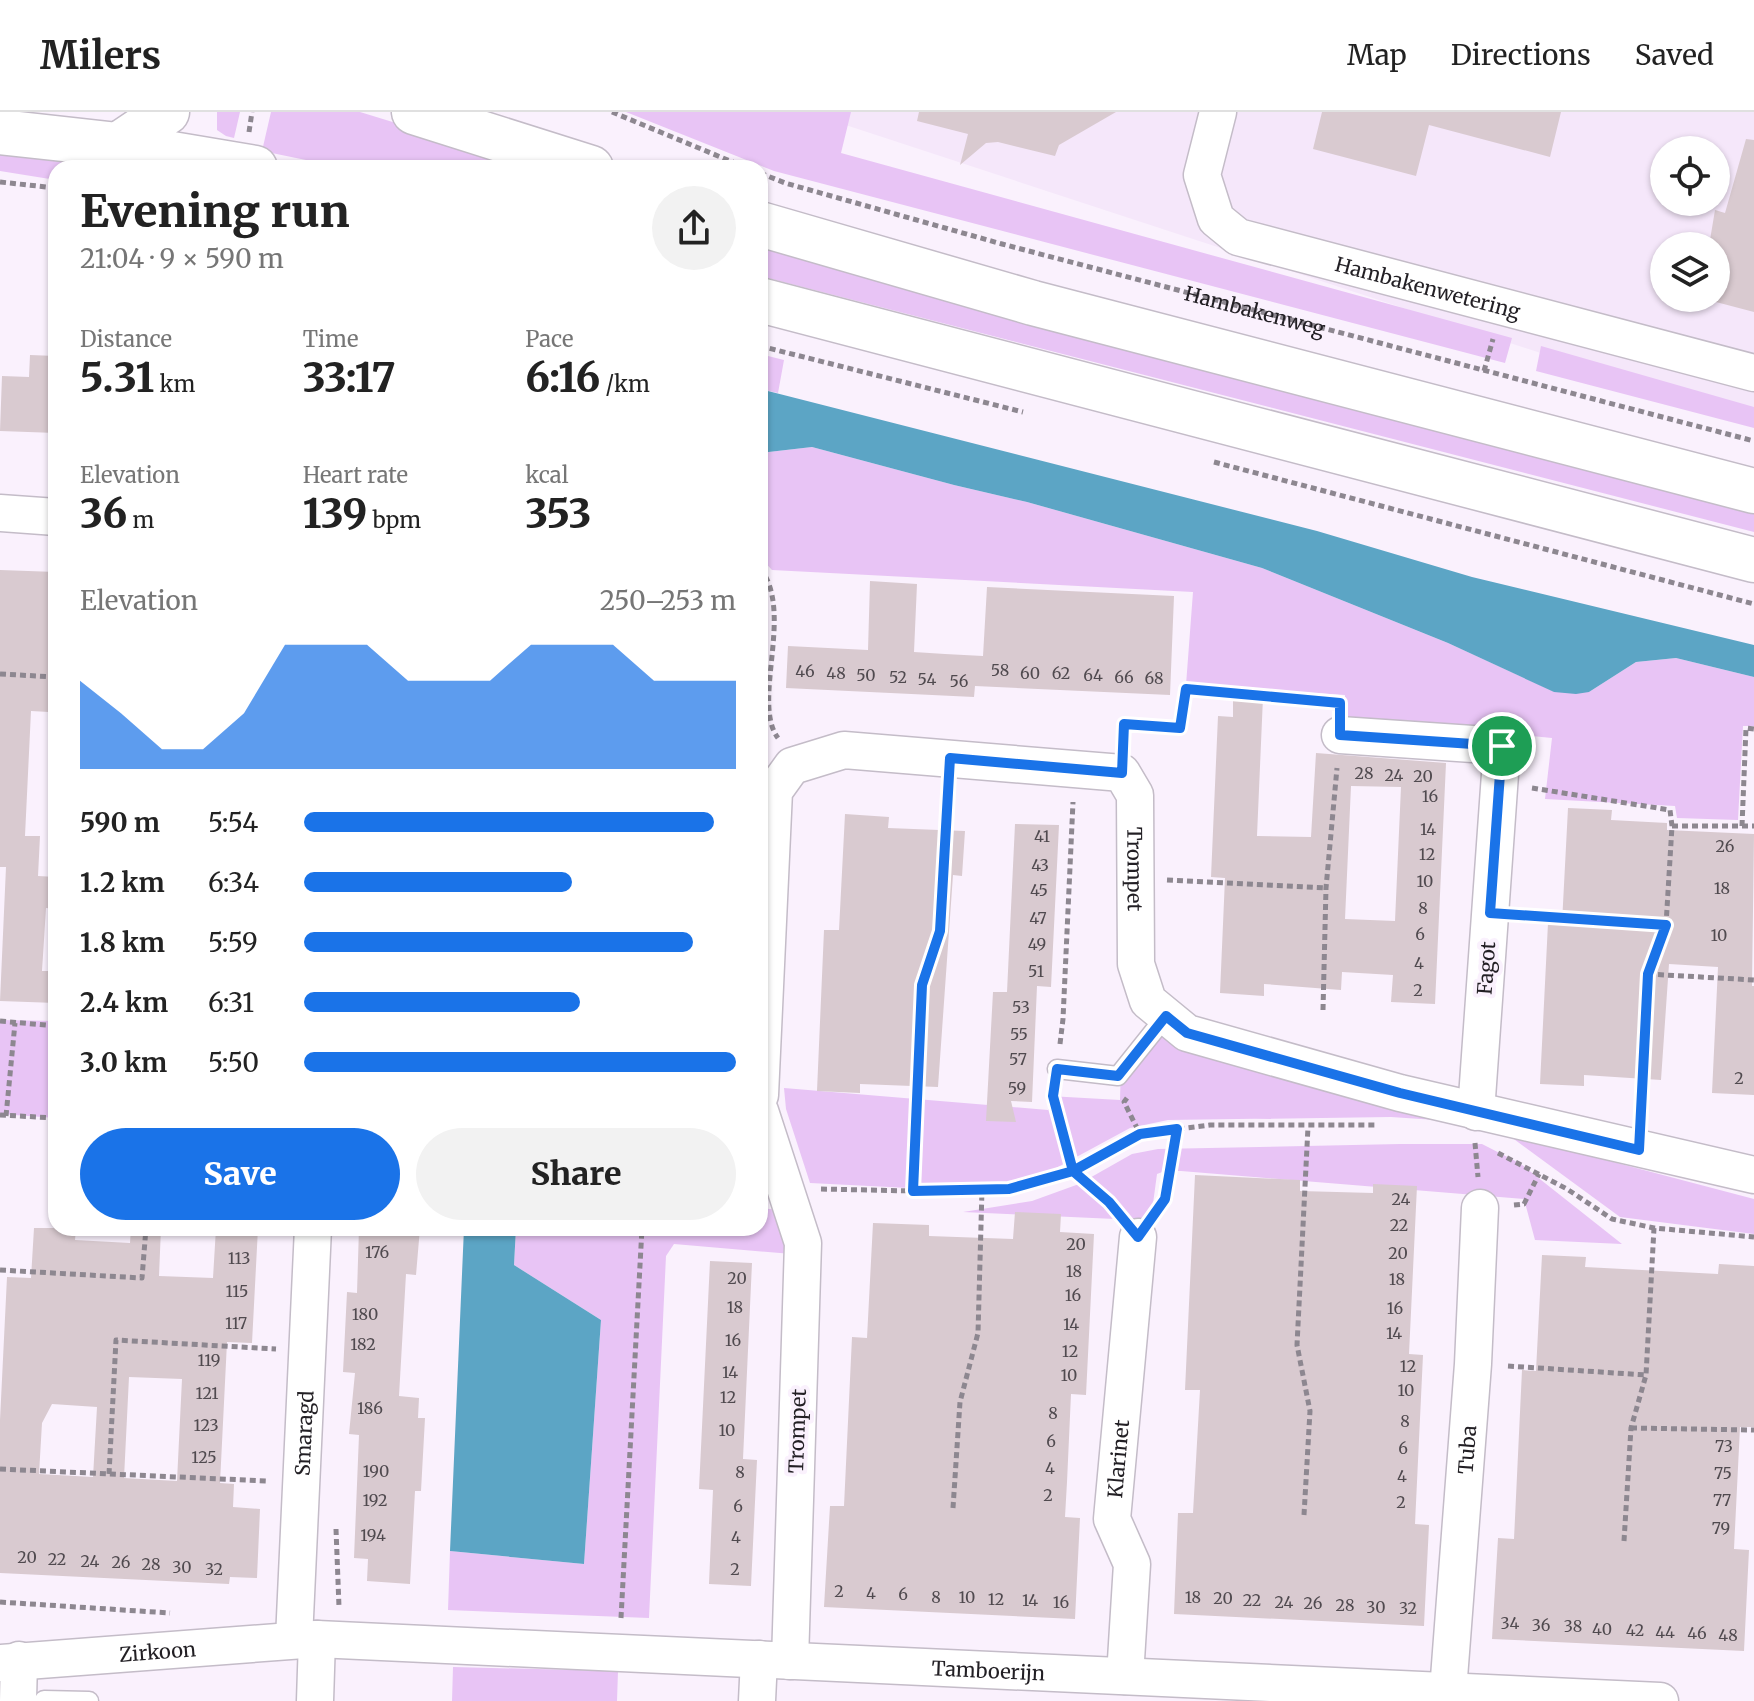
<!DOCTYPE html>
<html lang="en">
<head>
<meta charset="utf-8">
<style>
	body { margin:0; font-family:Merriweather,serif; background:#f2f2f2; color:#222; height:100vh; display:flex; flex-direction:column; font-size:30px; white-space:nowrap }
	* { box-sizing:border-box; margin:0 }
	p { font-size:26px; color:#767676 }
	.icon { flex:none; width:44px; height:44px; fill:none; stroke:currentColor; stroke-width:2; stroke-linecap:round; stroke-linejoin:round }
	.map { position:relative; flex:1; overflow:hidden }
	.sheet { position:absolute; left:48px; top:48px; width:720px; height:1076px; display:flex; flex-direction:column; background:#fff; border-radius:24px; box-shadow:0 2px 6px #0004 }
	.sheet>* { flex:none }
	.buttons { position:absolute; left:1650px; top:24px; display:grid; gap:16px }
	.buttons a { display:grid; place-items:center; width:80px; height:80px; border-radius:50%; background:#fff; box-shadow:0 2px 6px #0004; font-size:40px }
	.pin { position:absolute; display:grid; place-items:center; width:68px; height:68px; color:#fff; margin:-34px; border:4px solid #fff; border-radius:50%; box-shadow:0 2px 8px #0007 }
	.round { display:grid; place-items:center; flex:none; width:84px; height:84px; border-radius:42px; background:#f2f2f2 }
	.summary { display:flex; align-items:center; justify-content:space-between; height:136px; padding:0 32px }
	h1 { font-size:44px; font-weight:800; line-height:60px }
	.stats { display:grid; grid-template-columns:repeat(3,1fr); gap:12px; height:136px; padding:8px 32px }
	.stats div { display:grid; align-content:center }
	.stats b { font-size:40px; font-weight:800 }
	.stats small { font-size:22px; font-weight:400 }
	.stats p { font-size:22px }
	.chart { height:224px; padding:16px 32px }
	.chart p { display:flex; justify-content:space-between }
	.chart svg { width:100%; height:144px; margin-top:8px; fill:#1a73e8; opacity:.7 }
	.primary-button { display:flex; gap:16px; margin-top:auto; padding:16px 32px }
	.primary-button a { flex:1; height:92px; border-radius:48px; background:#1a73e8; color:#fff; font-size:32px; font-weight:800; line-height:92px; text-align:center }
	.primary-button a+a { background:#f2f2f2; color:#222 }
	ul { padding:0 32px; list-style:none; font-size:26px }
	li { display:grid; grid-template-columns:128px 96px 1fr; align-items:center; height:60px }
	li i { height:20px; border-radius:10px; background:#1a73e8 }
	header { display:flex; align-items:center; gap:48px; box-sizing:border-box; height:112px; padding:0 40px; background:#fff; border-bottom:2px solid #e0e0e0 }
	header strong { font-size:38px }
	nav { display:flex; gap:44px; margin-inline-start:auto; font-size:28px }
	.map>svg:first-child { display:block }
	.built { fill:#f5e7fa; fill-rule:evenodd }
	.green { fill:#e8c4f5 }
	.water { fill:#5ca5c5 }
	.building { fill:#d9cad0; fill-rule:evenodd }
	.lines { fill:none; stroke-linecap:round; stroke-linejoin:round }
	.service-casing { stroke:#c4bcc8; stroke-width:21 }
	.minor-casing { stroke:#c4bcc8; stroke-width:39 }
	.secondary-casing { stroke:#c4bcc8; stroke-width:47 }
	.path { stroke:#8d8790; stroke-width:5; stroke-dasharray:6 4; stroke-linecap:butt }
	.service { stroke:#fff; stroke-width:18 }
	.minor { stroke:#fff; stroke-width:36 }
	.secondary { stroke:#fff; stroke-width:44 }
	.route-casing { stroke:#fff; stroke-width:16 }
	.route { stroke:#1a73e8; stroke-width:10 }
	.labels { text-anchor:middle; dominant-baseline:central; stroke-width:8; stroke-linejoin:round; paint-order:stroke }
	.number-label { font-size:16px; fill:#504a4f }
	.street-label { font-size:20px; fill:#221f24; stroke:#faf1fd }
</style>
</head>
<body>
<header>
<strong>Milers</strong>
<nav><a>Map</a><a>Directions</a><a>Saved</a></nav>
</header>
<div class="map">
<svg width="1754" height="1589" viewBox="0 0 1754 1589">
	<rect width="100%" height="100%" fill="#faf1fd"/>
	<path class="built" d="M 806,0 L 1754,0 L 1754,311 ZM 1664,38 L 1716,38 L 1716,90 L 1664,90 ZM 1664,134 L 1716,134 L 1716,186 L 1664,186 Z"/>
	<path class="green" d="M 217,0 L 240,0 L 234,26 L 226,24 L 217,18 Z
		M 271,0 L 360,0 L 543,56 L 345,56 L 262,39 Z
		M 626,0 L 851,0 L 841,41 L 1512,226 L 1505,251 L 774,59 Z
		M 0,37 L 133,56 L 56,56 L 56,68 L 0,59 Z
		M 760,127 L 1754,395 L 1754,420 L 760,164 Z
		M 1541,234 L 1754,295 L 1754,316 L 1536,259 Z
		M 760,242 L 784,248 L 778,281 L 760,277 Z
		M 812,335 L 954,373 L 1027,390 L 1262,456 L 1448,531 L 1555,580 L 1589,580 L 1636,550 L 1676,546 L 1754,565 L 1754,614 L 1743,614 L 1738,708 L 1677,706 L 1675,694 L 1545,687 L 1552,626 L 1521,623 L 1521,615 L 1345,608 L 1345,583 L 1186,573 L 1193,480 L 772,458 L 760,445 L 760,341 Z
		M 760,471 L 767,498 L 761,601 L 760,601 Z
		M 0,908 L 56,909 L 56,1006 L 0,1002 Z
		M 1160,920 L 1451,1009 L 1391,1005 L 1168,1008 L 1130,1016 L 1045,1062 L 1007,1074 L 929,1077 L 810,1071 L 786,997 L 784,976 L 1048,998 L 1049,984 L 1120,988 L 1121,951 Z
		M 1507,1022 L 1754,1087 L 1754,1122 L 1620,1105 Z
		M 1400,1032 L 1482,1032 L 1521,1052 L 1622,1132 L 1535,1128 L 1524,1087 L 1181,1059 L 1165,1059 L 1157,1062 L 1152,1099 L 1148,1106 L 1126,1111 L 1115,1107 L 963,1100 L 1032,1089 L 1079,1072 L 1132,1042 L 1158,1037 Z
		M 760,1096 L 780,1098 L 792,1142 L 674,1132 L 666,1144 L 649,1506 L 448,1498 L 450,1439 L 584,1452 L 601,1208 L 514,1153 L 516,1116 L 760,1116 Z
		M 453,1555 L 618,1559 L 617,1589 L 452,1589 Z"/>
	<path class="water" d="M 760,277 L 1317,419 L 1472,465 L 1754,533 L 1754,565 L 1676,546 L 1636,550 L 1589,580 L 1576,582 L 1554,580 L 1448,531 L 1262,456 L 1027,390 L 954,373 L 812,335 L 760,341 Z
		M 464,1116 L 516,1116 L 514,1153 L 601,1208 L 584,1452 L 450,1439 Z"/>
	<path class="building" d="M 919,0 L 1116,0 L 1059,33 L 1055,44 L 998,30 L 986,31 L 960,53 L 968,22 L 917,9 Z
		M 1322,0 L 1561,0 L 1550,45 L 1429,13 L 1416,64 L 1313,37 Z
		M 1746,27 L 1754,28 L 1754,200 L 1716,190 L 1716,134 L 1709,134 L 1715,98 L 1725,101 Z
		M 30,243 L 56,244 L 56,321 L 0,319 L 2,264 L 29,265 Z
		M 0,458 L 56,460 L 56,561 L 51,561 L 49,600 L 31,599 L 25,724 L 40,724 L 38,764 L 56,765 L 56,797 L 46,796 L 42,859 L 56,859 L 56,891 L 0,889 L 6,755 L 0,755 Z
		M 870,469 L 917,472 L 914,540 L 945,542 L 983,544 L 987,475 L 1174,484 L 1170,583 L 975,574 L 974,585 L 786,576 L 788,534 L 868,538 Z
		M 1233,584 L 1263,585 L 1257,724 L 1311,725 L 1316,641 L 1446,651 L 1435,892 L 1391,890 L 1393,863 L 1342,860 L 1341,878 L 1264,872 L 1264,884 L 1220,881 L 1225,766 L 1211,765 L 1218,604 L 1233,605 ZM 1351,674 L 1401,675 L 1395,809 L 1345,807 Z
		M 1568,696 L 1612,698 L 1611,708 L 1667,711 L 1667,718 L 1754,722 L 1752,874 L 1754,874 L 1754,983 L 1712,981 L 1718,855 L 1669,852 L 1661,968 L 1584,963 L 1584,974 L 1540,972 L 1548,811 L 1562,811 Z
		M 845,702 L 889,705 L 888,716 L 965,719 L 962,764 L 953,763 L 938,975 L 860,972 L 860,981 L 817,979 L 824,818 L 839,818 Z
		M 1015,712 L 1059,713 L 1051,875 L 1037,874 L 1032,990 L 1011,989 L 1016,1010 L 986,1009 L 993,880 L 1007,880 Z
		M 1195,1063 L 1300,1068 L 1300,1079 L 1373,1081 L 1373,1072 L 1417,1074 L 1409,1242 L 1423,1243 L 1415,1412 L 1429,1413 L 1424,1514 L 1174,1502 L 1178,1401 L 1193,1401 L 1200,1278 L 1185,1278 Z
		M 1015,1100 L 1061,1102 L 1060,1120 L 1094,1122 L 1086,1283 L 1071,1282 L 1067,1370 L 1065,1405 L 1080,1406 L 1075,1507 L 824,1495 L 830,1394 L 844,1394 L 852,1225 L 867,1226 L 873,1111 L 929,1113 L 929,1124 L 1013,1127 Z
		M 34,1116 L 76,1116 L 75,1128 L 130,1131 L 131,1116 L 161,1116 L 159,1164 L 213,1166 L 216,1116 L 258,1116 L 252,1231 L 227,1230 L 220,1371 L 234,1372 L 233,1395 L 260,1397 L 257,1466 L 230,1465 L 229,1472 L 0,1461 L 0,1308 L 7,1165 L 31,1166 ZM 129,1265 L 182,1267 L 177,1369 L 124,1366 ZM 52,1292 L 97,1295 L 93,1365 L 39,1362 L 42,1311 Z
		M 359,1116 L 420,1116 L 416,1163 L 406,1162 L 399,1284 L 419,1286 L 418,1306 L 425,1306 L 421,1379 L 415,1379 L 410,1472 L 367,1469 L 368,1447 L 354,1446 L 359,1323 L 349,1322 L 355,1261 L 343,1260 L 347,1180 L 357,1181 Z
		M 1542,1143 L 1586,1145 L 1585,1155 L 1718,1162 L 1719,1152 L 1754,1154 L 1754,1315 L 1740,1315 L 1734,1437 L 1749,1438 L 1744,1539 L 1492,1527 L 1498,1426 L 1514,1427 L 1522,1258 L 1536,1259 Z
		M 710,1149 L 752,1151 L 743,1347 L 757,1348 L 751,1474 L 709,1472 L 713,1378 L 699,1377 Z"/>
	<g class="lines">
		<defs>
			<path id="service" d="M 1057,957 L 1118,964 L 1166,904
				M 44,1588 L 89,1589"/>
			<g id="minor">
				<path id="s2" d="M 1218,0 L 1202,63 L 1216,107 L 1238,125 L 1754,261"/>
				<path d="M 0,401 L 56,405"/>
				<path d="M 1340,623 L 1502,634 L 1476,1000"/>
				<path id="s3" d="M 760,983 L 774,679 L 792,654 L 844,638 L 1122,661 L 1135,683 L 1136,852 L 1148,889 L 1187,921 L 1400,981 L 1754,1063"/>
				<path d="M 760,999 L 803,1131 L 790,1549"/>
				<path id="s4" d="M 294,1527 L 313,1116"/>
				<path id="s5" d="M 0,1551 L 317,1527 L 1660,1589"/>
				<path id="s6" d="M 1125,1564 L 1132,1452 L 1112,1407 L 1138,1125"/>
				<path id="s7" d="M 1448,1579 L 1473,1252 L 1480,1096"/>
				<path d="M 18,1589 L 19,1548"/>
				<path d="M 315,1589 L 317,1527"/>
				<path d="M 757,1589 L 759,1547"/>
			</g>
			<path id="secondary" d="M 414,0 L 591,56
				M 0,20 L 118,33 L 255,56
				M 118,33 L 167,0
				M 760,112 L 1033,191 L 1754,379
				M 760,188 L 1754,448"/>
		</defs>
		<use href="#service" class="service-casing"/>
		<use href="#minor" class="minor-casing"/>
		<use href="#secondary" class="secondary-casing"/>
		<g class="path">
			<path d="M 612,0 L 747,56"/>
			<path d="M 249,20 L 252,0"/>
			<path id="s1" d="M 760,61 L 785,71 L 1002,132 L 1754,329"/>
			<path d="M 0,70 L 56,76"/>
			<path d="M 760,234 L 1023,300"/>
			<path d="M 1484,259 L 1493,227"/>
			<path d="M 1214,350 L 1754,492"/>
			<path d="M 760,456 C 795,500 751,590 778,626"/>
			<path d="M 0,562 L 56,565"/>
			<path d="M 1123,628 L 1124,612 L 1180,616 L 1186,577 L 1328,590"/>
			<path d="M 1532,676 L 1670,698 L 1672,714 L 1666,813 L 1648,862 L 1641,1004"/>
			<path d="M 1672,714 L 1754,714"/>
			<path d="M 1742,714 L 1746,616 L 1754,617"/>
			<path d="M 1167,768 L 1326,776"/>
			<path d="M 1523,804 L 1666,813"/>
			<path d="M 1648,862 L 1754,868"/>
			<path d="M 1323,898 L 1326,776 L 1337,656"/>
			<path d="M 0,909 L 56,914"/>
			<path d="M 1060,932 L 1063,907 L 1073,690"/>
			<path d="M 1054,981 L 1073,1059 L 1118,1101"/>
			<path d="M 1127,986 L 1124,990 L 1140,1022"/>
			<path d="M 0,1003 L 56,1006"/>
			<path d="M 6,1004 L 15,911"/>
			<path d="M 1475,1031 L 1478,1065"/>
			<path d="M 1498,1041 L 1567,1077 L 1612,1107 L 1654,1116 L 1754,1125"/>
			<path d="M 821,1077 L 913,1079 L 1009,1077 L 1073,1059 L 1140,1022 L 1210,1013 L 1378,1013"/>
			<path d="M 913,1079 L 922,873 L 940,819 L 948,680"/>
			<path d="M 1514,1093 L 1524,1092 L 1539,1062"/>
			<path d="M 1157,1098 L 1165,1087 L 1177,1017"/>
			<path d="M 0,1158 L 142,1166 L 146,1116"/>
			<path d="M 1508,1254 L 1646,1263"/>
			<path d="M 1631,1316 L 1754,1318"/>
			<path d="M 0,1357 L 267,1369"/>
			<path d="M 109,1362 L 116,1228 L 276,1237"/>
			<path d="M 953,1396 L 960,1290 L 978,1221 L 982,1077"/>
			<path d="M 1304,1403 L 1310,1299 L 1297,1233 L 1308,1015"/>
			<path d="M 336,1417 L 339,1495"/>
			<path d="M 1624,1429 L 1631,1316 L 1646,1263 L 1654,1116"/>
			<path d="M 0,1490 L 170,1501"/>
			<path d="M 621,1506 L 642,1116"/>
		</g>
		<use href="#service" class="service"/>
		<use href="#minor" class="minor"/>
		<use href="#secondary" class="secondary"/>
	</g>
	<g class="lines">
		<defs>
			<path id="route" d="M 1502,634 L 1340,623 L 1340,591 L 1186,577 L 1180,616 L 1124,612 L 1122,661 L 950,646 L 940,819 L 922,873 L 913,1079 L 1009,1077 L 1073,1059 L 1140,1022 L 1177,1017 L 1165,1087 L 1138,1125 L 1109,1090 L 1073,1059 L 1053,984 L 1057,957 L 1118,964 L 1166,904 L 1187,921 L 1400,981 L 1639,1038 L 1648,862 L 1666,813 L 1490,801 L 1502,634"/>
		</defs>
		<use href="#route" class="route-casing"/>
		<use href="#route" class="route"/>
	</g>
	<g class="labels">
		<g class="number-label">
			<text x="1000" y="558">58</text>
			<text x="805" y="559">46</text>
			<text x="836" y="561">48</text>
			<text x="1030" y="561">60</text>
			<text x="1061" y="561">62</text>
			<text x="866" y="563">50</text>
			<text x="1093" y="563">64</text>
			<text x="898" y="565">52</text>
			<text x="1124" y="565">66</text>
			<text x="1154" y="566">68</text>
			<text x="927" y="567">54</text>
			<text x="959" y="569">56</text>
			<text x="1364" y="661">28</text>
			<text x="1394" y="663">24</text>
			<text x="1423" y="664">20</text>
			<text x="1430" y="684">16</text>
			<text x="1428" y="717">14</text>
			<text x="1042" y="724">41</text>
			<text x="1725" y="734">26</text>
			<text x="1427" y="742">12</text>
			<text x="1040" y="753">43</text>
			<text x="1425" y="769">10</text>
			<text x="1722" y="776">18</text>
			<text x="1039" y="778">45</text>
			<text x="1423" y="796">8</text>
			<text x="1038" y="806">47</text>
			<text x="1420" y="822">6</text>
			<text x="1719" y="823">10</text>
			<text x="1037" y="832">49</text>
			<text x="1419" y="851">4</text>
			<text x="1036" y="859">51</text>
			<text x="1418" y="878">2</text>
			<text x="1021" y="895">53</text>
			<text x="1019" y="922">55</text>
			<text x="1018" y="947">57</text>
			<text x="1739" y="966">2</text>
			<text x="1017" y="976">59</text>
			<text x="1401" y="1087">24</text>
			<text x="1399" y="1113">22</text>
			<text x="1076" y="1132">20</text>
			<text x="377" y="1140">176</text>
			<text x="1398" y="1141">20</text>
			<text x="239" y="1146">113</text>
			<text x="1074" y="1159">18</text>
			<text x="737" y="1166">20</text>
			<text x="1397" y="1167">18</text>
			<text x="237" y="1179">115</text>
			<text x="1073" y="1183">16</text>
			<text x="735" y="1195">18</text>
			<text x="1395" y="1196">16</text>
			<text x="365" y="1202">180</text>
			<text x="236" y="1211">117</text>
			<text x="1071" y="1212">14</text>
			<text x="1394" y="1221">14</text>
			<text x="733" y="1228">16</text>
			<text x="363" y="1232">182</text>
			<text x="1070" y="1239">12</text>
			<text x="209" y="1248">119</text>
			<text x="1408" y="1254">12</text>
			<text x="730" y="1260">14</text>
			<text x="1069" y="1263">10</text>
			<text x="1406" y="1278">10</text>
			<text x="207" y="1281">121</text>
			<text x="728" y="1285">12</text>
			<text x="370" y="1296">186</text>
			<text x="1053" y="1301">8</text>
			<text x="1405" y="1309">8</text>
			<text x="206" y="1313">123</text>
			<text x="727" y="1318">10</text>
			<text x="1051" y="1329">6</text>
			<text x="1724" y="1334">73</text>
			<text x="1403" y="1336">6</text>
			<text x="204" y="1345">125</text>
			<text x="1050" y="1356">4</text>
			<text x="376" y="1359">190</text>
			<text x="740" y="1360">8</text>
			<text x="1723" y="1361">75</text>
			<text x="1402" y="1364">4</text>
			<text x="1048" y="1383">2</text>
			<text x="375" y="1388">192</text>
			<text x="1722" y="1388">77</text>
			<text x="1401" y="1390">2</text>
			<text x="738" y="1394">6</text>
			<text x="1721" y="1416">79</text>
			<text x="373" y="1423">194</text>
			<text x="736" y="1425">4</text>
			<text x="27" y="1445">20</text>
			<text x="57" y="1447">22</text>
			<text x="90" y="1449">24</text>
			<text x="121" y="1450">26</text>
			<text x="151" y="1452">28</text>
			<text x="182" y="1455">30</text>
			<text x="214" y="1457">32</text>
			<text x="735" y="1457">2</text>
			<text x="839" y="1479">2</text>
			<text x="871" y="1481">4</text>
			<text x="903" y="1482">6</text>
			<text x="936" y="1485">8</text>
			<text x="967" y="1485">10</text>
			<text x="1193" y="1485">18</text>
			<text x="1223" y="1486">20</text>
			<text x="996" y="1487">12</text>
			<text x="1030" y="1488">14</text>
			<text x="1252" y="1488">22</text>
			<text x="1061" y="1490">16</text>
			<text x="1284" y="1490">24</text>
			<text x="1313" y="1491">26</text>
			<text x="1345" y="1493">28</text>
			<text x="1376" y="1495">30</text>
			<text x="1408" y="1496">32</text>
			<text x="1510" y="1511">34</text>
			<text x="1541" y="1513">36</text>
			<text x="1573" y="1514">38</text>
			<text x="1602" y="1517">40</text>
			<text x="1635" y="1518">42</text>
			<text x="1665" y="1520">44</text>
			<text x="1697" y="1521">46</text>
			<text x="1728" y="1523">48</text>
		</g>
		<g class="street-label">
			<text stroke="none"><textPath href="#s2" startOffset="336">Hambakenwetering</textPath></text>
			<text stroke="none"><textPath href="#s1" startOffset="514">Hambakenweg</textPath></text>
			<text stroke="none"><textPath href="#s3" startOffset="768">Trompet</textPath></text>
			<text transform="translate(1486 856) rotate(-86)">Fagot</text>
			<text transform="translate(797 1319) rotate(-88)">Trompet</text>
			<text stroke="none"><textPath href="#s4" startOffset="206">Smaragd</textPath></text>
			<text stroke="none"><textPath href="#s7" startOffset="242">Tuba</textPath></text>
			<text stroke="none"><textPath href="#s6" startOffset="222">Klarinet</textPath></text>
			<text stroke="none"><textPath href="#s5" startOffset="158">Zirkoon</textPath></text>
			<text stroke="none"><textPath href="#s5" startOffset="990">Tamboerijn</textPath></text>
		</g>
	</g>
</svg>
<div class="buttons">
<a><svg class="icon" aria-label="locate" viewBox="0 0 24 24"><circle cx="12" cy="12" r="6"/><path d="M12 2v4M12 18v4M2 12h4M18 12h4"/></svg></a>
<a><svg class="icon" aria-label="layers" viewBox="0 0 24 24"><path d="M12 4l9 5-9 5-9-5zM3 14l9 5 9-5"/></svg></a>
</div>
<div class="pin" style="left:1502px;top:634px;background:#1e9e55"><svg class="icon" aria-label="arrive" viewBox="0 0 24 24"><path d="M6 21V4h12l-3 4 3 4H6"/></svg></div>
<section class="sheet">
<div class="summary"><div><h1>Evening run</h1><p>21:04 · 9 × 590 m</p></div><a class="round"><svg class="icon" aria-label="share" viewBox="0 0 24 24"><path d="M12 15V3M7 8l5-5 5 5M5 13v7h14v-7"/></svg></a></div>
<div class="stats">
<div><p>Distance</p><b>5.31<small> km</small></b></div>
<div><p>Time</p><b>33:17</b></div>
<div><p>Pace</p><b>6:16<small> /km</small></b></div>
</div>
<div class="stats">
<div><p>Elevation</p><b>36<small> m</small></b></div>
<div><p>Heart rate</p><b>139<small> bpm</small></b></div>
<div><p>kcal</p><b>353</b></div>
</div>
<div class="chart"><p><span>Elevation</span>250–253 m</p>
<svg viewBox="0 0 160 44" preserveAspectRatio="none"><path d="M0 44V17L10 27L20 38L30 38L40 27L50 6L60 6L70 6L80 17L90 17L100 17L110 6L120 6L130 6L140 17L150 17L160 17V44z"/></svg>
</div>
<ul>
<li><b>590 m</b>5:54<i style="width:95%"></i></li>
<li><b>1.2 km</b>6:34<i style="width:62%"></i></li>
<li><b>1.8 km</b>5:59<i style="width:90%"></i></li>
<li><b>2.4 km</b>6:31<i style="width:64%"></i></li>
<li><b>3.0 km</b>5:50<i style="width:100%"></i></li>
</ul>
<div class="primary-button"><a>Save</a><a>Share</a></div>
</section>
</div>
</body>
</html>
